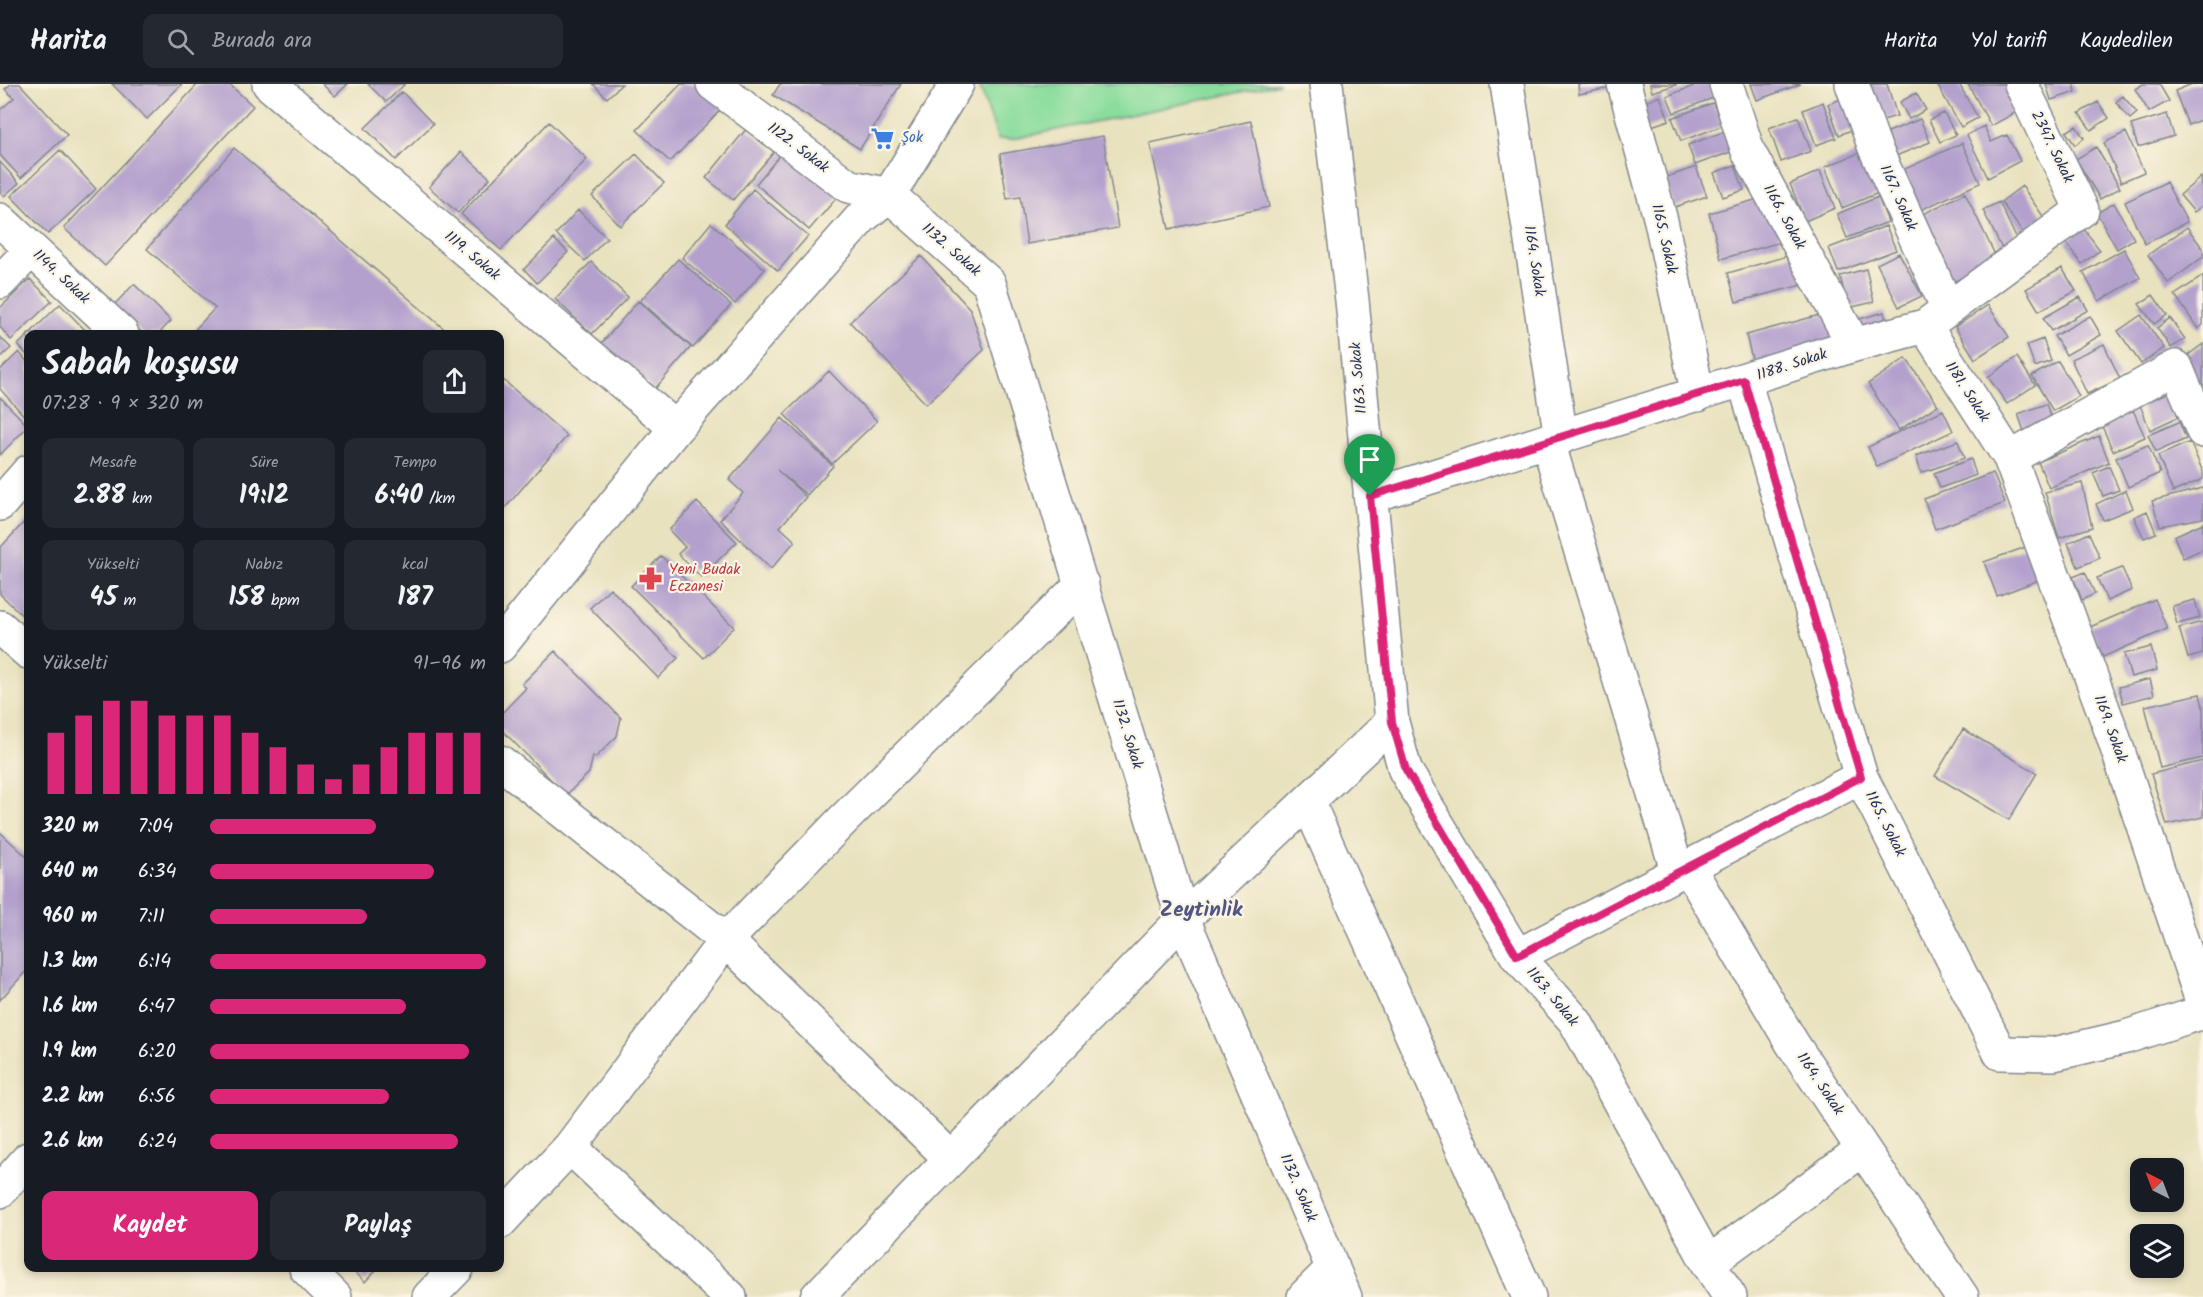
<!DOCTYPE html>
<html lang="tr">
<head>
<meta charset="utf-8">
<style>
	body { margin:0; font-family:Kalam,sans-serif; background:#242831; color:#f1f3f6; height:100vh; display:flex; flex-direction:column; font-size:22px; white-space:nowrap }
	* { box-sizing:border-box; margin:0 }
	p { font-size:20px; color:#9ea1a6 }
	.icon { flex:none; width:33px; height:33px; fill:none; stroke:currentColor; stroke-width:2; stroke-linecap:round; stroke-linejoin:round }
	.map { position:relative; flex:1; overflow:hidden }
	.side { position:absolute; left:24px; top:246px; width:480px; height:942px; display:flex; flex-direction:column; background:#171b24; border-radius:12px; box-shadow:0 3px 9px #0003 }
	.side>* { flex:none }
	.needle { width:39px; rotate:318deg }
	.tools { position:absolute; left:2130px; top:1074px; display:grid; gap:12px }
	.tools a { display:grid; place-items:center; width:54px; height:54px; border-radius:12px; background:#171b24; box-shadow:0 3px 9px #0003; font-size:30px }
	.pin { position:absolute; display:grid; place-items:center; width:51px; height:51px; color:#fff; margin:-62px -26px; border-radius:50% 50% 50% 0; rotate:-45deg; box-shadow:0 0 6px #0007 }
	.pin .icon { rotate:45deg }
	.round { display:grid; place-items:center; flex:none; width:63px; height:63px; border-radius:12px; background:#242831 }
	.headline { display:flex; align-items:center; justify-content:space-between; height:102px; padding:0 18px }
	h1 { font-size:33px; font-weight:800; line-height:45px }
	.metrics { display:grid; grid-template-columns:repeat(3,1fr); gap:9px; height:102px; padding:6px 18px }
	.metrics div { display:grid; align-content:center; border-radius:12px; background:#242831; text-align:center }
	.metrics b { font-size:26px; font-weight:800 }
	.metrics small { font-size:16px; font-weight:400 }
	.metrics p { font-size:16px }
	.chart { height:168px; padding:12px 18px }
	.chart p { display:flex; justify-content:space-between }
	.chart svg { width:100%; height:108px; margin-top:6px; stroke:#db2777; stroke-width:6 }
	.primary-button { display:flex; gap:12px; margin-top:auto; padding:12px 18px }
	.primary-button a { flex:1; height:69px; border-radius:12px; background:#db2777; color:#fff; font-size:24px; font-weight:800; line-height:69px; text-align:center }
	.primary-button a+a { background:#242831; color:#f1f3f6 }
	ul { padding:0 18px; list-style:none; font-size:20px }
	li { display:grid; grid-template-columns:96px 72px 1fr; align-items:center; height:45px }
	li i { height:15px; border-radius:8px; background:#db2777 }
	header { display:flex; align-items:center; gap:36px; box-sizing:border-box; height:84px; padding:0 30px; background:#171b24; border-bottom:2px solid #363941 }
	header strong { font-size:28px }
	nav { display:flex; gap:33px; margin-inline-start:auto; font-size:21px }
	.search { width:420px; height:54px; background:#242831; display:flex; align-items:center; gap:15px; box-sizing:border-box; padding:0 21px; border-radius:12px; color:#9ea1a6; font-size:22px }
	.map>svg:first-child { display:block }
	.green { fill:#8bdd9d; stroke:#53867e; stroke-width:1.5 }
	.building { fill:#b3a0cd }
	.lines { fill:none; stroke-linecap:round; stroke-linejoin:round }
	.minor-casing { stroke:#82888e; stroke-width:36 }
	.minor { stroke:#fff; stroke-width:33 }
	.route-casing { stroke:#fff; stroke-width:12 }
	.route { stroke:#db2777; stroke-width:8 }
	.labels { text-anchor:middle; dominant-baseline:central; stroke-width:4.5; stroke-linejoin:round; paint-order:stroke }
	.shop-label { font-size:15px; fill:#366cbe; stroke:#fcf5e5; text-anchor:start }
	.street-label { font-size:15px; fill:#1b2f5e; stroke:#fcf5e5 }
	.health-label { font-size:15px; fill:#be3a42; stroke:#fcf5e5; text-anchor:start }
	.district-label { font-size:21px; font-weight:bold; fill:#505785; stroke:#fcf5e5 }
</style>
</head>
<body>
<header>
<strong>Harita</strong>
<div class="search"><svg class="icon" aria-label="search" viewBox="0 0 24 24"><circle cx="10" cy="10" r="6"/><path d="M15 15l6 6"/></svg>Burada ara</div>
<nav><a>Harita</a><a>Yol tarifi</a><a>Kaydedilen</a></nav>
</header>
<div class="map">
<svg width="2203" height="1213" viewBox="0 0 2203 1213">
	<rect width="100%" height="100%" fill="#fcf5e5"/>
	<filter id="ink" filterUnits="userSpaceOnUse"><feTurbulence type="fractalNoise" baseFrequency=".0167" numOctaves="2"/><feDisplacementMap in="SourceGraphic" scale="12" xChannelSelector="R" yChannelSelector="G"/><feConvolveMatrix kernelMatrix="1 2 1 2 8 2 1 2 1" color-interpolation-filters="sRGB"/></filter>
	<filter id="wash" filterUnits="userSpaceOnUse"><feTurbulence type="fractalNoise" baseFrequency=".008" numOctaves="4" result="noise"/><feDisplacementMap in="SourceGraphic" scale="24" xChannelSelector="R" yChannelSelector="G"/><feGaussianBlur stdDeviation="1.35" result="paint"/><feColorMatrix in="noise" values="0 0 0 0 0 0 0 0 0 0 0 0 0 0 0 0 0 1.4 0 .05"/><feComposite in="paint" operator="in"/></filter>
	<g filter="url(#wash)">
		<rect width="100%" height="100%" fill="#e9e2bf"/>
		<path class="green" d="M 983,0 L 1280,0 L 1012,55 L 998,55 L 980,3 Z"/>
		<g id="blocks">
			<path class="building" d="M 11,0 L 20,0 L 67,51 L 21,94 L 0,71 L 0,26 L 14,14 L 5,5 Z
				M 112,0 L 182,0 L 147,35 Z
				M 198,0 L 229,0 L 253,22 L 105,182 L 64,144 Z
				M 322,0 L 348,0 L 335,12 Z
				M 368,0 L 405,0 L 386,18 Z
				M 593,0 L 622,0 L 607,14 Z
				M 681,0 L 702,0 L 724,22 L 670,78 L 637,46 Z
				M 780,0 L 901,0 L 860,65 L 773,11 Z
				M 1578,0 L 1609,0 L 1610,4 L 1579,10 Z
				M 1650,0 L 1676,0 L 1676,1 L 1652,8 Z
				M 1699,0 L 1708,0 L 1713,14 L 1674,29 L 1667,12 Z
				M 1751,0 L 1801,0 L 1757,16 Z
				M 1864,0 L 1887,0 L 1897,32 L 1876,38 Z
				M 1942,0 L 1959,0 L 1978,34 L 1961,43 L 1938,2 Z
				M 1968,0 L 2008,0 L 2022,25 L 1991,42 Z
				M 2046,0 L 2074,0 L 2076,8 L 2051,16 Z
				M 2143,0 L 2159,0 L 2169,17 L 2149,28 L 2135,5 Z
				M 2192,0 L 2203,0 L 2203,35 L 2188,41 L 2175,7 Z
				M 402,8 L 433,40 L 396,76 L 365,44 Z
				M 1916,9 L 1926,26 L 1909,35 L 1900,18 Z
				M 1660,12 L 1669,36 L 1646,44 L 1637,21 Z
				M 2123,12 L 2137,29 L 2130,35 L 2116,18 Z
				M 1843,14 L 1854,45 L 1839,51 L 1828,20 Z
				M 1823,18 L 1836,54 L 1816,61 L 1803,26 Z
				M 2098,18 L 2109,34 L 2091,46 L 2079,29 Z
				M 1713,19 L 1722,42 L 1681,57 L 1672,34 Z
				M 1944,29 L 1956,51 L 1940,58 L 1929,36 Z
				M 2167,30 L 2174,52 L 2138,63 L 2131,41 Z
				M 1798,33 L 1811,67 L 1781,78 L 1769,44 Z
				M 1920,35 L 1930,58 L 1891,74 L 1881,51 Z
				M 1251,37 L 1269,123 L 1169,145 L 1150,59 Z
				M 549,38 L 587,75 L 501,166 L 461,130 Z
				M 1984,42 L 1991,58 L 2007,51 L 2020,77 L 1988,94 L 1967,51 Z
				M 2076,42 L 2084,54 L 2075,61 L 2066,48 Z
				M 747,44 L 774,68 L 733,116 L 706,94 Z
				M 1731,45 L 1739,65 L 1695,81 L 1688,61 Z
				M 2126,48 L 2144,88 L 2121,98 L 2104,59 Z
				M 1103,52 L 1118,144 L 1027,160 L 1020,113 L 1007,115 L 1000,70 Z
				M 1962,59 L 1980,99 L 1914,129 L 1896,89 Z
				M 2096,63 L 2120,104 L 2100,115 L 2076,75 Z
				M 234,64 L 450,250 L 191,250 L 215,224 L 147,165 Z
				M 785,65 L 839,111 L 809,146 L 756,100 Z
				M 60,66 L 96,105 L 48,150 L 11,112 Z
				M 1866,66 L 1883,107 L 1842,124 L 1825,83 Z
				M 461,68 L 490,94 L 458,129 L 429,103 Z
				M 636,70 L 664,99 L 620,142 L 592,112 Z
				M 0,78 L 19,99 L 4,112 L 0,108 Z
				M 1735,81 L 1744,106 L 1723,113 L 1714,89 Z
				M 1696,83 L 1707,112 L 1675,123 L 1664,94 Z
				M 1820,87 L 1835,124 L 1805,137 L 1790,100 Z
				M 2201,93 L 2203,121 L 2194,128 L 2180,111 Z
				M 2166,98 L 2187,138 L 2145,160 L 2125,118 Z
				M 2022,102 L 2045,135 L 2024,150 L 2001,118 Z
				M 753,105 L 808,152 L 778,187 L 725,140 Z
				M 1965,109 L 1998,177 L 1951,199 L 1919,132 Z
				M 1769,112 L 1781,158 L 1721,175 L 1709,129 Z
				M 1878,113 L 1888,138 L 1847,154 L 1837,130 Z
				M 1999,118 L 2020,162 L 2004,169 L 1983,126 Z
				M 2114,119 L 2134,155 L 2117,165 L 2097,129 Z
				M 578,126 L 607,154 L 585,177 L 556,150 Z
				M 711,139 L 765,185 L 735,220 L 682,174 Z
				M 1886,142 L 1896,166 L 1838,188 L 1829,164 Z
				M 2187,143 L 2203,165 L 2203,173 L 2168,199 L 2148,171 Z
				M 2083,144 L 2100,166 L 2082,180 L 2065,158 Z
				M 554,155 L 568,168 L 537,199 L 524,185 Z
				M 2124,165 L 2140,194 L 2099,217 L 2083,188 Z
				M 1798,169 L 1806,200 L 1736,218 L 1728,189 Z
				M 1899,169 L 1922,212 L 1899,223 L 1877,180 Z
				M 921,172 L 970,225 L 984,266 L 926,320 L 850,238 Z
				M 678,175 L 731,221 L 693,264 L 640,217 Z
				M 591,178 L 628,213 L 592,250 L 555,215 Z
				M 2062,184 L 2076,207 L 2039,227 L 2026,205 Z
				M 1866,185 L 1874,218 L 1848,224 L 1840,192 Z
				M 2203,192 L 2203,241 L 2198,245 L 2175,211 Z
				M 30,195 L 52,217 L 11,256 L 0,243 L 0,224 Z
				M 134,200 L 171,237 L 158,250 L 143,250 L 114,221 Z
				M 2153,211 L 2167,231 L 2154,240 L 2139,220 Z
				M 2080,213 L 2088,226 L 2051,247 L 2043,234 Z
				M 638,217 L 691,263 L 654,306 L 601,260 Z
				M 60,220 L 89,250 L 28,250 L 28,272 L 18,261 Z
				M 1988,221 L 2009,253 L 1975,275 L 1955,243 Z
				M 1884,228 L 1888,244 L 1861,252 L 1856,236 Z
				M 1827,229 L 1836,261 L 1754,283 L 1746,251 Z
				M 2141,231 L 2164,264 L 2141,280 L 2118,247 Z
				M 2090,232 L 2101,251 L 2066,271 L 2054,252 Z
				M 2170,234 L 2185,255 L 2171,264 L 2157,244 Z
				M 0,253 L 11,264 L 0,274 Z
				M 2043,255 L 2051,277 L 2035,283 L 2027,261 Z
				M 2104,260 L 2120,295 L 2087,310 L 2071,275 Z
				M 2203,260 L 2203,309 L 2179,278 Z
				M 19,268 L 28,279 L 28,336 L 0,305 L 0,286 Z
				M 2017,273 L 2035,301 L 2007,320 L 1988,293 Z
				M 1906,274 L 1938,321 L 1899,346 L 1868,300 Z
				M 2058,277 L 2079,312 L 2053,327 L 2032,292 Z
				M 829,287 L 877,337 L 832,380 L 784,330 Z
				M 500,293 L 567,352 L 500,430 Z
				M 2170,308 L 2180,332 L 2150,346 L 2140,321 Z
				M 0,313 L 28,342 L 0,371 Z
				M 2046,320 L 2052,336 L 2024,347 L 2018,330 Z
				M 1943,326 L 1953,347 L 1877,383 L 1868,363 Z
				M 2133,326 L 2145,353 L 2113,367 L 2101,340 Z
				M 782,334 L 833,382 L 807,411 L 777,386 L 806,413 L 780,443 L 795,457 L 771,485 L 720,436 L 743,409 L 729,396 Z
				M 2179,338 L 2186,355 L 2156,368 L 2148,351 Z
				M 2099,352 L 2109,378 L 2049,404 L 2038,378 Z
				M 1958,357 L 1964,374 L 1921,389 L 1916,372 Z
				M 2190,358 L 2203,388 L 2203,395 L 2173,408 L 2158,372 Z
				M 2148,361 L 2160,389 L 2128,403 L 2116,374 Z
				M 1971,375 L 1976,391 L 1940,404 L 1934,389 Z
				M 2109,382 L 2119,406 L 2103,412 L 2093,389 Z
				M 1993,389 L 2005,419 L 1935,445 L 1924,415 Z
				M 2082,399 L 2092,443 L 2059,454 L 2045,408 Z
				M 2203,404 L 2203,434 L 2160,442 L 2152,417 Z
				M 2126,406 L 2133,424 L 2103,436 L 2096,420 Z
				M 697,418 L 737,458 L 701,493 L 678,470 L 685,463 L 669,446 Z
				M 2147,427 L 2156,449 L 2144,454 L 2134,433 Z
				M 28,434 L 28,537 L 0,510 L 0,464 Z
				M 2203,439 L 2203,465 L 2183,474 L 2174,452 Z
				M 2089,449 L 2100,474 L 2078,483 L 2068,459 Z
				M 2026,463 L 2039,496 L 1997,512 L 1984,478 Z
				M 661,472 L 734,543 L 704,574 L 631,502 Z
				M 2122,484 L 2132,506 L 2107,517 L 2097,494 Z
				M 2085,488 L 2095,510 L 2082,516 L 2073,493 Z
				M 610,504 L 678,574 L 658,594 L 590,524 Z
				M 2155,515 L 2167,545 L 2103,573 L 2090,543 Z
				M 2195,516 L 2200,534 L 2177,540 L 2172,522 Z
				M 2203,538 L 2203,570 L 2188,574 L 2179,544 Z
				M 2151,563 L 2157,586 L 2131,593 L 2124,570 Z
				M 555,567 L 621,634 L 617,652 L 595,674 L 593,672 L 589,689 L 566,711 L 500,644 L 500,631 L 526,604 L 522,600 Z
				M 2150,595 L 2154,611 L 2123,619 L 2119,603 Z
				M 2200,610 L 2203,623 L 2203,674 L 2160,684 L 2145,622 Z
				M 1963,645 L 2037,689 L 2009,736 L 1935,692 Z
				M 2203,677 L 2203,733 L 2167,741 L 2151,690 Z
				M 0,748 L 28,774 L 28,885 L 0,916 Z
				M 351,1184 L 378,1184 L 365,1198 Z"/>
		</g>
	</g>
	<g filter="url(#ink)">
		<use href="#blocks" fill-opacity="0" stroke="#82888e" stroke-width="1.5"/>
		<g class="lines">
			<defs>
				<path id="minor" d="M 269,0 L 676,344
					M 713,0 L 848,102 L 889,111 L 989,199 L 1183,835 L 1345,1213
					M 1326,0 L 1352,216 L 1392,638 L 1405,686 L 1517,872 L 1575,937 L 1708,1179 L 1730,1213
					M 1507,0 L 1561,354
					M 1624,0 L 1661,137 L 1698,311
					M 1726,0 L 1748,67 L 1854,261
					M 1852,0 L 1875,64 L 1948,225
					M 0,136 L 122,250
					M 0,198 L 31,166
					M 1925,242 L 2010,374 L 2112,649 L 2203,920
					M 1744,296 L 1861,693 L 2000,969 L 2054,970 L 2126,953 L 2203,928
					M 1548,358 L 1677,786
					M 2010,374 L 2176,283 L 2203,347
					M 1370,412 L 1854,261 L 1925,242 L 2082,126 L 2021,0
					M 0,420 L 28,388
					M 0,543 L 28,568
					M 500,562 L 676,344 L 861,134 L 889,111 L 957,0
					M 500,678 L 726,856 L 951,1075
					M 1308,718 L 1529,1213
					M 1687,781 L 1792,959 L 1962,1213
					M 1517,872 L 1861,693
					M 570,1063 L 730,1213
					M 0,1107 L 28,1075
					M 500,1138 L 570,1063 L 726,856 L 844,735 L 1082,500
					M 1708,1179 L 1863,1065
					M 306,1184 L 335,1213
					M 429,1213 L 457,1184
					M 817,1213 L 1183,835 L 1392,638
					M 1304,1213 L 1333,1184"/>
			</defs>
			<use href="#minor" class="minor-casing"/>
			<use href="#minor" class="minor"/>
		</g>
	</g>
	<g class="lines" filter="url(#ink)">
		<defs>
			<path id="route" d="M 1744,296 L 1861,693 L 1517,872 L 1406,686 L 1392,638 L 1370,412 Z"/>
		</defs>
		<use href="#route" class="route-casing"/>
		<use href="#route" class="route"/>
	</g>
	<defs>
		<symbol id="supermarket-bare" viewBox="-9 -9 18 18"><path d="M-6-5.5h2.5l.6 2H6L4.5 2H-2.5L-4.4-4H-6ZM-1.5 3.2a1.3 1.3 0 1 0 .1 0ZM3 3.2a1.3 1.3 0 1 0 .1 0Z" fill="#3f7fe0" stroke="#fcf5e5" stroke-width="2.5" paint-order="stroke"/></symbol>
		<symbol id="pharmacy-bare" viewBox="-9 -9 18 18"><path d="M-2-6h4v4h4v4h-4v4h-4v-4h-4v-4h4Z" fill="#e0444e" stroke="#fcf5e5" stroke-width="2.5" paint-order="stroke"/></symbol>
	</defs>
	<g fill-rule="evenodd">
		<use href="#supermarket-bare" x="866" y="38" width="33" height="33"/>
		<use href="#pharmacy-bare" x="634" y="478" width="33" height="33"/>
	</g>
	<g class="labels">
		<g class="shop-label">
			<text x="901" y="54">Şok</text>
		</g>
		<g class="street-label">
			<text transform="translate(2052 63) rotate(64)">2347. Sokak</text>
			<text transform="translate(798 64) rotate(37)">1122. Sokak</text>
			<text transform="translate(1898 114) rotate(66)">1167. Sokak</text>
			<text transform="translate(1784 133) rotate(61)">1166. Sokak</text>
			<text transform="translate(1664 155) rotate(77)">1165. Sokak</text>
			<text transform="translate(951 166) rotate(41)">1132. Sokak</text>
			<text transform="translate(472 172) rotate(40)">1119. Sokak</text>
			<text transform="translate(1534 177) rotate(81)">1164. Sokak</text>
			<text transform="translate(61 193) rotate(43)">1144. Sokak</text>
			<text transform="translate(1792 281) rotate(-18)">1188. Sokak</text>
			<text transform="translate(1359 294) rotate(-95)">1163. Sokak</text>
			<text transform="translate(1967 308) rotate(57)">1181. Sokak</text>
			<text transform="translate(2110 645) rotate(70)">1169. Sokak</text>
			<text transform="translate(1127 650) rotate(73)">1132. Sokak</text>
			<text transform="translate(1885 740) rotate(63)">1165. Sokak</text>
			<text transform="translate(1552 913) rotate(50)">1163. Sokak</text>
			<text transform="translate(1820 1000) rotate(56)">1164. Sokak</text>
			<text transform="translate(1298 1104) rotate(67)">1132. Sokak</text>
		</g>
		<g class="health-label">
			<text x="669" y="486">Yeni Budak<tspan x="669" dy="17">Eczanesi</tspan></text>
		</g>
		<g class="district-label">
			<text x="1201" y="826">Zeytinlik</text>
		</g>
	</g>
</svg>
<div class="tools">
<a><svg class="needle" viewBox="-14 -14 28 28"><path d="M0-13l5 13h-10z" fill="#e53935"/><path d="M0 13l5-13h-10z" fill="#9ea1a6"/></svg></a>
<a><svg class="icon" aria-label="layers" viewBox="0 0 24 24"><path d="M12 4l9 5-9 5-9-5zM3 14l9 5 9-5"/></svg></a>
</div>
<div class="pin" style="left:1370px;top:412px;background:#1e9e55"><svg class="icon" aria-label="arrive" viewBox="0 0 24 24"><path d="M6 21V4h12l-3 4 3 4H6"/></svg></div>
<section class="side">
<div class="headline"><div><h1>Sabah koşusu</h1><p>07:28 · 9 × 320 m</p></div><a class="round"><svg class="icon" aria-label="share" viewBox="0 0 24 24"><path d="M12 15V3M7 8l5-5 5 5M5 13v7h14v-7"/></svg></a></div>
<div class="metrics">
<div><p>Mesafe</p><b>2.88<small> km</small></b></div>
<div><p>Süre</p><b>19:12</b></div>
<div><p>Tempo</p><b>6:40<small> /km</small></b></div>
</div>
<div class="metrics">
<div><p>Yükselti</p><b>45<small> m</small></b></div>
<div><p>Nabız</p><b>158<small> bpm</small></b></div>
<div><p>kcal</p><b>187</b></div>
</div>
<div class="chart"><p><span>Yükselti</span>91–96 m</p>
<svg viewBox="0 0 160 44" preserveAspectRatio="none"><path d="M5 44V19M15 44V12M25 44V6M35 44V6M45 44V12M55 44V12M65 44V12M75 44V19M85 44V25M95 44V32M105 44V38M115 44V32M125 44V25M135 44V19M145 44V19M155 44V19"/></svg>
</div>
<ul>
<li><b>320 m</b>7:04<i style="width:60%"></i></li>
<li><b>640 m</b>6:34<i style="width:81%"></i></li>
<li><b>960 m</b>7:11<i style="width:57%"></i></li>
<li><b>1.3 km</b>6:14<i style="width:100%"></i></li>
<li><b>1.6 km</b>6:47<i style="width:71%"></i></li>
<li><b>1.9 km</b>6:20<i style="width:94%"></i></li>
<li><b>2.2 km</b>6:56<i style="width:65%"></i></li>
<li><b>2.6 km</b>6:24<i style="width:90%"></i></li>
</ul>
<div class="primary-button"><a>Kaydet</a><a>Paylaş</a></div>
</section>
</div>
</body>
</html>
